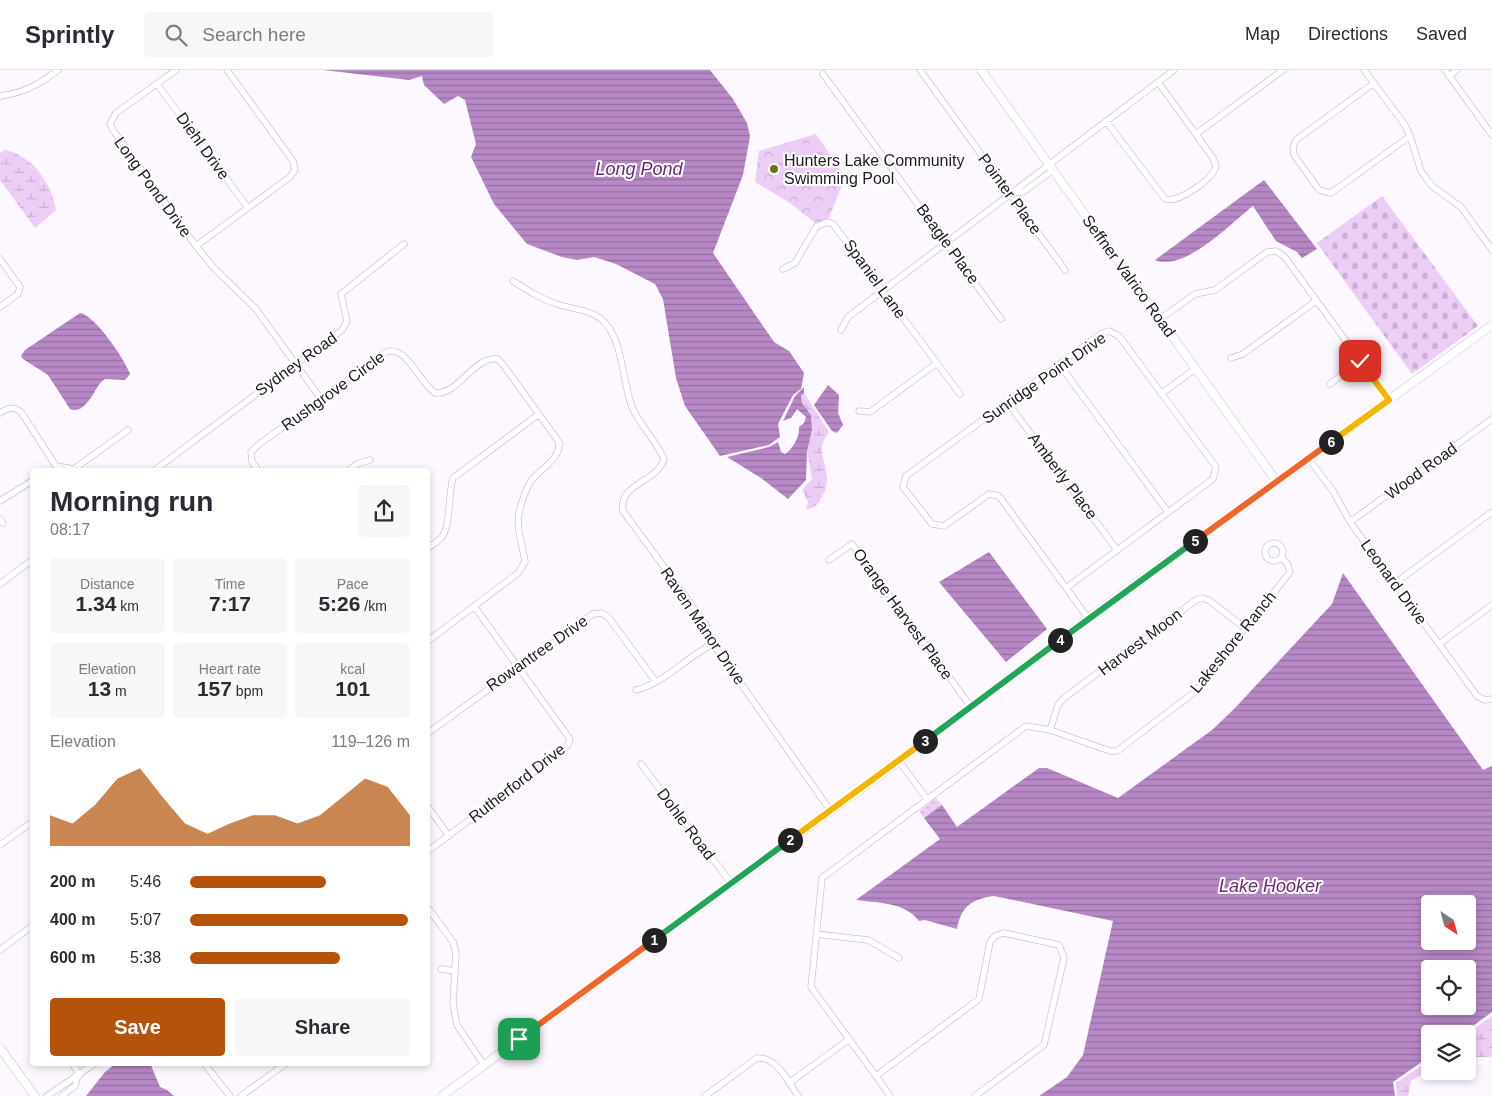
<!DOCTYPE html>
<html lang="en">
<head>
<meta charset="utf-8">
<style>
	body { margin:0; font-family:Arial,sans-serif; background:#f7f7f7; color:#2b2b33; height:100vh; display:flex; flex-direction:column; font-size:19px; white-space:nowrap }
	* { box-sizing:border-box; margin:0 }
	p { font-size:16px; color:#7c7c81 }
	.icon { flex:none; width:28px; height:28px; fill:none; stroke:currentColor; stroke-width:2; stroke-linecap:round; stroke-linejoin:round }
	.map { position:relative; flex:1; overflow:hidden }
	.panel { position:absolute; left:30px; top:398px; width:400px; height:598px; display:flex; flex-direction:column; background:#fff; border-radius:5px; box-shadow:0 2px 8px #0003 }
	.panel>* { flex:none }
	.needle { width:32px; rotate:144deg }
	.buttons { position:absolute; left:1421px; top:825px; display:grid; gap:10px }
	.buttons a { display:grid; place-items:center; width:55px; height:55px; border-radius:5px; background:#fff; box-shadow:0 2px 8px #0003; font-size:25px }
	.pin { position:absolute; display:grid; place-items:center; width:42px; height:42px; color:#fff; margin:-21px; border-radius:10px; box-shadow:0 2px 8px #0006 }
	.km { position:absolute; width:25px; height:25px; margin:-12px; border-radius:50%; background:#222; color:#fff; font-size:14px; line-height:25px; text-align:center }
	.round { display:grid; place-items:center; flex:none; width:52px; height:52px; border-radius:5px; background:#f7f7f7 }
	.summary { display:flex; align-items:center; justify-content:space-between; height:85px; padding:0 20px }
	h1 { font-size:28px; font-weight:700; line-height:38px }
	.stats { display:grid; grid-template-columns:repeat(3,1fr); gap:8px; height:85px; padding:5px 20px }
	.stats div { display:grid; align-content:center; border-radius:5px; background:#f7f7f7; text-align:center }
	.stats b { font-size:21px; font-weight:700 }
	.stats small { font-size:14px; font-weight:400 }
	.stats p { font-size:14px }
	.chart { height:140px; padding:10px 20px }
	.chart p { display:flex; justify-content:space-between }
	.chart svg { width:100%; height:90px; margin-top:5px; fill:#b45309; opacity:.7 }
	.cta { display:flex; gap:10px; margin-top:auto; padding:10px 20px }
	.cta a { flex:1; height:58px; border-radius:5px; background:#b45309; color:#fff; font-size:20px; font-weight:700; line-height:58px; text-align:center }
	.cta a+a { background:#f7f7f7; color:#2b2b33 }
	ul { padding:0 20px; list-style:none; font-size:16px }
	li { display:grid; grid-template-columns:80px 60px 1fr; align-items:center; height:38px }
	li i { height:12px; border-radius:6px; background:#b45309 }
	header { display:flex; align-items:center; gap:30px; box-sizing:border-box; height:70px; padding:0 25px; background:#fff; border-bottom:1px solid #e1e1e2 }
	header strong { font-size:24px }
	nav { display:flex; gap:28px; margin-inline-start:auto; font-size:18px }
	.search { width:350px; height:45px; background:#f7f7f7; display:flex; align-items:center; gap:12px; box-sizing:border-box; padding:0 18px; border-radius:5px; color:#7c7c81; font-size:19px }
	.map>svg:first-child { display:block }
	.grass { fill:url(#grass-dots) }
	.wetland { fill:url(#wetland-marsh) }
	.cemetery { fill:url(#cemetery-stones) }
	.park { fill:url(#park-crowns) }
	.pitch { fill:#eccdf6 }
	.water { fill:url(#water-rules); fill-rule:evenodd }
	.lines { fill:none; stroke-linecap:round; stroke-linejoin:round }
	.minor-casing { stroke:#cfc2d3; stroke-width:7 }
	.tertiary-casing { stroke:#cfc2d3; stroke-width:9 }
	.minor { stroke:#fff; stroke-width:5.5 }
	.tertiary { stroke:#fff; stroke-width:8 }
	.split-1-casing { stroke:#fff; stroke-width:10 }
	.split-2-casing { stroke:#fff; stroke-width:10 }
	.split-3-casing { stroke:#fff; stroke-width:10 }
	.split-4-casing { stroke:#fff; stroke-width:10 }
	.split-5-casing { stroke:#fff; stroke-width:10 }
	.split-6-casing { stroke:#fff; stroke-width:10 }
	.split-7-casing { stroke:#fff; stroke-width:10 }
	.split-1 { stroke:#f0652b; stroke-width:6 }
	.split-2 { stroke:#22a559; stroke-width:6 }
	.split-3 { stroke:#f5b400; stroke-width:6 }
	.split-4 { stroke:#22a559; stroke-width:6 }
	.split-5 { stroke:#22a559; stroke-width:6 }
	.split-6 { stroke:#f0652b; stroke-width:6 }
	.split-7 { stroke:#f5b400; stroke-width:6 }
	.poi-dot { fill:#6d7116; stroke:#fff; stroke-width:2 }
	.labels { text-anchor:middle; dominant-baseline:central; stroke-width:4; stroke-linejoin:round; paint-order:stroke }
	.street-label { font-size:16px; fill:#1e1a20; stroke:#fff }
	.poi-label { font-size:16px; fill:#1e1a20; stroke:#fff; text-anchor:start }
	.water-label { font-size:18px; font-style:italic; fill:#652b77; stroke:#fff }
</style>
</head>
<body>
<header>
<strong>Sprintly</strong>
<div class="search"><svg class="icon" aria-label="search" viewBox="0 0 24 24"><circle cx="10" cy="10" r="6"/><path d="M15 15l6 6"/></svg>Search here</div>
<nav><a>Map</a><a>Directions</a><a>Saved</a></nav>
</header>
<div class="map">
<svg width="1492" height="1026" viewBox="0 0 1492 1026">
	<defs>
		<pattern id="grass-dots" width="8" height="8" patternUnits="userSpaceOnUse" patternTransform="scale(1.25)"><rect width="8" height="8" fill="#eccdf6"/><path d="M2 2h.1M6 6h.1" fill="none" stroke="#caafd3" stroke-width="1.8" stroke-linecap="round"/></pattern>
		<pattern id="wetland-marsh" width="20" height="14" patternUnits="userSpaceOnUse" patternTransform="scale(1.25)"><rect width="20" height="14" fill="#eccdf6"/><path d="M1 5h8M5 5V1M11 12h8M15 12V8" fill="none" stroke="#caafd3"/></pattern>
		<pattern id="cemetery-stones" width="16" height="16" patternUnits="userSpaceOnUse" patternTransform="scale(1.25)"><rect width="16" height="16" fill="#eccdf6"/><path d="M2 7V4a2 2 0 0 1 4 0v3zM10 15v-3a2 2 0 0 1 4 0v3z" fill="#caafd3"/></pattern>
		<pattern id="park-crowns" width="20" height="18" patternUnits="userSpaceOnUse" patternTransform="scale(1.25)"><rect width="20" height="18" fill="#eccdf6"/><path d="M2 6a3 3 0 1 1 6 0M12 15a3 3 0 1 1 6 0" fill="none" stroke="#caafd3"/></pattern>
		<pattern id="water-rules" width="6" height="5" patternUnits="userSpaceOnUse" patternTransform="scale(1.25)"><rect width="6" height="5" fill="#b788c6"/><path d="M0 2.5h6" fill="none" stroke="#946ea0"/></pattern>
	</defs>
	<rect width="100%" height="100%" fill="#fdf7ff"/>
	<path class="grass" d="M 936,728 L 942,735 L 924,748 L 919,741 Z"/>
	<path class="wetland" d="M 5,80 C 32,85 52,114 56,140 L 35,158 L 0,110 L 0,83 Z
		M 804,323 L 829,362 C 827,365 824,369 823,372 C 818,389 835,406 822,426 C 817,434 817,438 806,439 L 808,432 L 802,420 L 812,409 L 807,381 L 812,360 L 811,345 L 802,333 L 801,326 Z
		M 1492,946 L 1492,987 L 1468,987 L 1467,964 Z
		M 1430,990 L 1430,999 L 1411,1011 L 1408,1026 L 1397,1026 L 1396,1013 Z"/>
	<path class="cemetery" d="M 1382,126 L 1478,256 L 1412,304 L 1317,173 Z"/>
	<path class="park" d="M 816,64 L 845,107 L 829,148 L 815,153 L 790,133 L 755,112 L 759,81 Z"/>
	<path class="pitch" d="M 827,88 L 839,104 L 831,110 L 820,94 Z
		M 817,96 L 829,112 L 821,117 L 809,101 Z"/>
	<path class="water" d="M 323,0 L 710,0 L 733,29 L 747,53 L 750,66 L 743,105 L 713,183 L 774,272 L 789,281 L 804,303 L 801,319 L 793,325 L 778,354 L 780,367 L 769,375 L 720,386 L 685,336 L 676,308 L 663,229 L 655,214 L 616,194 L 594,187 L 577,190 L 562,187 L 527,174 L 494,134 L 471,87 L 476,74 L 465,30 L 458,26 L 444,34 L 424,15 L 422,6 L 409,10 Z
		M 1264,110 L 1317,179 L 1302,188 L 1297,182 L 1276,171 L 1253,136 C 1231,153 1185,202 1155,190 Z
		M 80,243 C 95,245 125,290 130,304 L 125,310 L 105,309 L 101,312 C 93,322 85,345 70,339 L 48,305 L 23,289 L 21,286 L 25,280 Z
		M 828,315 L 839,325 L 838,343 L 843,355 L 837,363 L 832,361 L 814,335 Z
		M 804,317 L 804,323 L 801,326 L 802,333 L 811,345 L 812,360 L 807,381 L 806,410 L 788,429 L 761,408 L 727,387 L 769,377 L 778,372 L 781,382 L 785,384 C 793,379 800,366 799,357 L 804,353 L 806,347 L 797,339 L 791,348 L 783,351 L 795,326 Z
		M 989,482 L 1047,559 L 1006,592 L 939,512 Z
		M 1343,503 L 1483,700 L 1492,696 L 1492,942 L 1462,964 L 1430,964 L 1430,986 L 1393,1012 L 1395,1026 L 1039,1026 L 1067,1007 L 1083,985 L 1113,851 L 994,826 C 972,829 961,836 957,859 L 925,850 L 919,851 C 905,832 878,833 856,830 L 940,769 L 924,748 L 942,735 L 957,757 L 1039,698 L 1047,698 L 1118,728 L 1212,660 L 1234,639 L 1332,534 ZM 1430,834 L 1468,834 L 1468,871 L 1430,871 ZM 1430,899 L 1468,899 L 1468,936 L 1430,936 Z
		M 118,992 L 150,993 L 160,1017 L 167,1020 L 174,1026 L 86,1026 L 105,1002 Z"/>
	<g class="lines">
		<defs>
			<path id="minor" d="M 176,0 L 116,43 L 110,54 L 113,60 L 196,176 L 214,198 L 256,239 L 321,329
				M 920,0 L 1065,200
				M 1364,0 L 1405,55 L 1410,66 L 1421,101 L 1426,108 L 1432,116 L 1461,137 L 1492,180
				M 1445,0 L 1492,65
				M 823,4 L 1001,249
				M 1449,6 L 1457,0
				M 1374,13 L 1296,70 L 1293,77 L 1294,85 L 1319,120 L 1331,123 L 1410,66
				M 157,14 L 248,138
				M 0,26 C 24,23 40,14 58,0
				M 1106,51 L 1165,129 C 1177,134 1214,109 1216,96 L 1213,88 L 1158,12
				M 1196,64 L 1283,0
				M 1016,122 L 1023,122 L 1053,100
				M 196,176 L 290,107 L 295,100 L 293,91 L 227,0
				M 0,189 L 20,217 L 18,224 L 0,237
				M 783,199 L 795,193 L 816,157 L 827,152 L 833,154 L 960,324
				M 513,211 C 527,220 541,229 557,234 C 571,239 587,239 600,248 C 623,265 622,311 632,337 C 640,356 656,370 664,389 C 658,412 618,413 623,441 L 705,553 L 713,574 L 830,740
				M 1160,249 L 1195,224 L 1215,220 L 1267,182 L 1276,181 L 1284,186 L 1389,330
				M 841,260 L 848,247 L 1174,0
				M 1231,288 L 1243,284 L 1316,231
				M 1059,294 L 1168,442
				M 1330,314 L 1360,291
				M 1161,324 L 1195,299
				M 1008,333 L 1117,480
				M 859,341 L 870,342 L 937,293
				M 0,343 C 8,338 13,336 21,342 L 56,396
				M 1308,388 L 1333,421 L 1350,452 L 1477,626 L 1485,630 L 1492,629
				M 56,396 L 74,399 L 128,360
				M 155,400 L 342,260 L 347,251 L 341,224 L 404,174
				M 258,400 L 252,392 L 251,382 L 258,375 L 386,282 C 406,274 419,312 435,323 C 459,325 473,286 498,289 L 504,296 L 559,372 C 561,389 541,398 531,411 C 526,418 521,434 519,443 C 516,460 523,476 525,492 L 518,503 L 428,571
				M 349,400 L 357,394 L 370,390
				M 0,431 L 32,411
				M 0,449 L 3,453
				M 1350,452 L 1492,349
				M1265 482a9 9 0 1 1 18 0a9 9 0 1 1-18 0Z
				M 428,478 C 432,475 437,472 441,468 C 451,458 448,424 453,408 L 539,344
				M 829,490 L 852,474 L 971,637
				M 1395,513 L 1492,442
				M 0,514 L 32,490
				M 1066,518 L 1213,409 L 1216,397 L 1119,266 L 1109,261 L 1102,263 L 906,406 L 903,417 L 932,454 L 944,456 L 989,424 L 999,426 L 1088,548
				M 1439,574 L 1492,535
				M 636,620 C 665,613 686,587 713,574
				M 1050,660 L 1058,635 L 1064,628 L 1196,530 L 1203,528 L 1210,531 L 1246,559
				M 428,663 L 593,544 L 602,543 L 609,548 L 656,612
				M 899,691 L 927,729
				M 641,694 L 731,813
				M 428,737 L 449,766
				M 0,775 L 32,752
				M 428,781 L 559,683 L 568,675 L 570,669 L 474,536
				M 428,838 L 453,872 L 456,883 L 453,934 L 457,955 L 484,995
				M 816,864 L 868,870 L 899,888
				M 0,880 L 32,856
				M 441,899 L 455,901
				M 71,992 L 80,1005
				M 203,992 L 230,1026
				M 876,1006 L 811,917 L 822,808 L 1026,656 L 1050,660 L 1110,681 L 1117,681 L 1196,621 L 1290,502 L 1287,493 L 1281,488
				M 789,1013 L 848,970
				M 47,1026 L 97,992
				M 62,1026 L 75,1016 L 77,1008
				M 241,1026 L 288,992
				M 705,1026 L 757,988 C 777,987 788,1011 798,1026
				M 890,1026 L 876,1006 L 979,929 L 990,872 L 995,866 L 1004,863 L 1059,875 L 1064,888 L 1044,975 L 975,1026"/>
			<path id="tertiary" d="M 981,0 L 1277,412
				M 0,978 L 35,1026
				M 442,1026 L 899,691 L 1088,548 L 1492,255"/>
		</defs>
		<use href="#minor" class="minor-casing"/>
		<use href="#tertiary" class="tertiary-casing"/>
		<use href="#minor" class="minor"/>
		<use href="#tertiary" class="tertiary"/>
	</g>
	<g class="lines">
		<defs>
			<path id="split-1" d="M 519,969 L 654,870"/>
			<path id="split-2" d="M 654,870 L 790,770"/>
			<path id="split-3" d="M 790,770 L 925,671"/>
			<path id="split-4" d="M 925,671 L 1060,570"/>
			<path id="split-5" d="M 1060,570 L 1195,471"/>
			<path id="split-6" d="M 1195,471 L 1331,372"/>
			<path id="split-7" d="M 1331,372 L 1389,330 L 1360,291"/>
		</defs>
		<use href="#split-1" class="split-1-casing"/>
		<use href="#split-2" class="split-2-casing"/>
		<use href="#split-3" class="split-3-casing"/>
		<use href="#split-4" class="split-4-casing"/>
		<use href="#split-5" class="split-5-casing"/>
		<use href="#split-6" class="split-6-casing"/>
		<use href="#split-7" class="split-7-casing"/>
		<use href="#split-1" class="split-1"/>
		<use href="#split-2" class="split-2"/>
		<use href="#split-3" class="split-3"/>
		<use href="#split-4" class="split-4"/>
		<use href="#split-5" class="split-5"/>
		<use href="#split-6" class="split-6"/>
		<use href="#split-7" class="split-7"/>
	</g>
	<circle class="poi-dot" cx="774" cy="99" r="5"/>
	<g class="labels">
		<g class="street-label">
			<text transform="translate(203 76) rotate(54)">Diehl Drive</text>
			<text transform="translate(153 117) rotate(54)">Long Pond Drive</text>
			<text transform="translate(1010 124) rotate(54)">Pointer Place</text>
			<text transform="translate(948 174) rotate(54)">Beagle Place</text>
			<text transform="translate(1129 206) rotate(54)">Seffner Valrico Road</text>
			<text transform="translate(875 209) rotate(54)">Spaniel Lane</text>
			<text transform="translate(296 294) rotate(-36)">Sydney Road</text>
			<text transform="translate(1044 308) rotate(-35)">Sunridge Point Drive</text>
			<text transform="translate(333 321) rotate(-36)">Rushgrove Circle</text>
			<text transform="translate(1421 401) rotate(-36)">Wood Road</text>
			<text transform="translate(1063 406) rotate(53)">Amberly Place</text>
			<text transform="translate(1394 512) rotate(54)">Leonard Drive</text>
			<text transform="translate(903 544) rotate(54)">Orange Harvest Place</text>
			<text transform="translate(703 556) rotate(56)">Raven Manor Drive</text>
			<text transform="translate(1140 572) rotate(-37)">Harvest Moon</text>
			<text transform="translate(1233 572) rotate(-51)">Lakeshore Ranch</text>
			<text transform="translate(537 583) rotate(-35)">Rowantree Drive</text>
			<text transform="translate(517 713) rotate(-38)">Rutherford Drive</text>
			<text transform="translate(686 754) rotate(53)">Dohle Road</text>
		</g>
		<g class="poi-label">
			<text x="784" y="90">Hunters Lake Community<tspan x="784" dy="18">Swimming Pool</tspan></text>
		</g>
		<g class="water-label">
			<text x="639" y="99">Long Pond</text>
			<text x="1270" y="816">Lake Hooker</text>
		</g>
	</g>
</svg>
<div class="buttons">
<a><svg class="needle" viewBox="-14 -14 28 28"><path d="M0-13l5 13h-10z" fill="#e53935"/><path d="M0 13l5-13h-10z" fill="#7c7c81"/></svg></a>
<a><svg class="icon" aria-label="locate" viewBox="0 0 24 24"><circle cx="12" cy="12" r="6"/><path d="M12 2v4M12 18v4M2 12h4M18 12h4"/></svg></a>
<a><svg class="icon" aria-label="layers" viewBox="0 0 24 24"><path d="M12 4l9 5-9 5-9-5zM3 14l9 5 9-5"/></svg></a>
</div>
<div class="pin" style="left:519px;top:969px;background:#1e9e55"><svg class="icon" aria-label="arrive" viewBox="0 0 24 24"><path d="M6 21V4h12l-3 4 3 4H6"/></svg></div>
<div class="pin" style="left:1360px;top:291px;background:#d93025"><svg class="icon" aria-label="check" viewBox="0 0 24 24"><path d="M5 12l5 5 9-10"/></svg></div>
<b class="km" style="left:654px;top:870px">1</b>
<b class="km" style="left:790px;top:770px">2</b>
<b class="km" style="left:925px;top:671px">3</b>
<b class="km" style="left:1060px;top:570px">4</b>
<b class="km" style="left:1195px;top:471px">5</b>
<b class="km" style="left:1331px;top:372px">6</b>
<section class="panel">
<div class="summary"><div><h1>Morning run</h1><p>08:17</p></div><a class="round"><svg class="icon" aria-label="share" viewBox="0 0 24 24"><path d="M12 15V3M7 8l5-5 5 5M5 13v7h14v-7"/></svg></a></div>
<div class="stats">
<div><p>Distance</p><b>1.34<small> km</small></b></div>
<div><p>Time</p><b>7:17</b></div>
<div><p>Pace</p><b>5:26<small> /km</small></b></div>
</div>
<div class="stats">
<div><p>Elevation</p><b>13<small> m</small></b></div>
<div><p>Heart rate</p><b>157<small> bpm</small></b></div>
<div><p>kcal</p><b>101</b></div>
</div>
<div class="chart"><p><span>Elevation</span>119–126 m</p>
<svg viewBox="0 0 160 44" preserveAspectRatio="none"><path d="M0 44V29L10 33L20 24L30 11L40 6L50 20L60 33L70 38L80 33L90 29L100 29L110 33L120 29L130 20L140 11L150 15L160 29V44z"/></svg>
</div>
<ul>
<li><b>200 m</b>5:46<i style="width:62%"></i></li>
<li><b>400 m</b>5:07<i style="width:99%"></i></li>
<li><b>600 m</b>5:38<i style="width:68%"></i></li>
</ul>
<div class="cta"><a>Save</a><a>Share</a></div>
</section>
</div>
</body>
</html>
